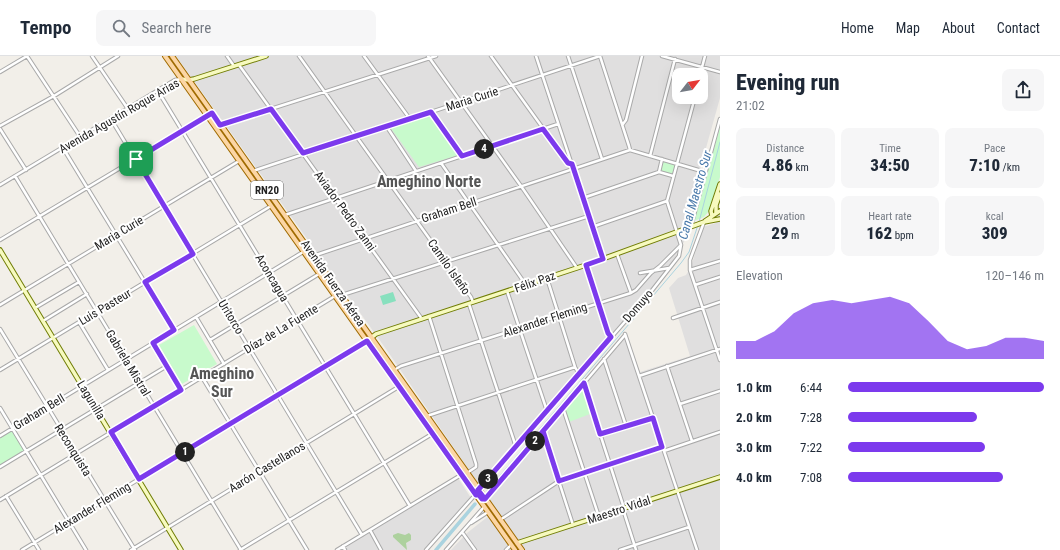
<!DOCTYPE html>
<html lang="en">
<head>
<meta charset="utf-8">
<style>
	body { margin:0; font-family:"Roboto Condensed",sans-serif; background:#f6f6f7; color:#1f2937; height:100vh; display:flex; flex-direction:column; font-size:15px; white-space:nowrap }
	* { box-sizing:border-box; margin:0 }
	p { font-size:13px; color:#747a83 }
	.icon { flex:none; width:22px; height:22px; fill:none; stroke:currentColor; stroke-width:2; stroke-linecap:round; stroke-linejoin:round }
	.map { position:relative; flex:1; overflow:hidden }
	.details { display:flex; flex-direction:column; background:#fff; width:340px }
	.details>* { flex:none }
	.needle { width:26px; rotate:59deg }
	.fabs { position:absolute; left:672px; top:12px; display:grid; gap:8px }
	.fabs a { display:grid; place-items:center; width:36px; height:36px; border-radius:8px; background:#fff; box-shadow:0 4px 16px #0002; font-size:20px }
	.pin { position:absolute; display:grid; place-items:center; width:34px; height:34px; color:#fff; margin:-17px; border-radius:8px; box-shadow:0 2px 6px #0006 }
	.km { position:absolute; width:20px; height:20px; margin:-10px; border-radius:50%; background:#222; color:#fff; font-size:11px; line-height:20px; text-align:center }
	.round { display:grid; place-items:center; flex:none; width:42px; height:42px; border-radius:8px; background:#f6f6f7 }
	.head { display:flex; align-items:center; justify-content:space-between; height:68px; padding:0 16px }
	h1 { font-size:22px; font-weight:800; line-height:30px }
	.figures { display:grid; grid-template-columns:repeat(3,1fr); gap:6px; height:68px; padding:4px 16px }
	.figures div { display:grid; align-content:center; border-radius:8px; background:#f6f6f7; text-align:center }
	.figures b { font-size:17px; font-weight:800 }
	.figures small { font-size:11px; font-weight:400 }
	.figures p { font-size:11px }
	.chart { height:112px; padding:8px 16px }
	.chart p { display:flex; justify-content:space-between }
	.chart svg { width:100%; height:72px; margin-top:4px; fill:#7c3aed; opacity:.7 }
	ul { padding:0 16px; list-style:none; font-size:13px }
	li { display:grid; grid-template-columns:64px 48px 1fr; align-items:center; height:30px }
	li i { height:10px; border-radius:5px; background:#7c3aed }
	header { display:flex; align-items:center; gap:24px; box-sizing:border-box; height:56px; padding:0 20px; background:#fff; border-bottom:1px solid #e0e1e3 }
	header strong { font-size:19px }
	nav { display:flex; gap:22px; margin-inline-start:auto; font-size:14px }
	.search { width:280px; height:36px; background:#f6f6f7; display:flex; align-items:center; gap:10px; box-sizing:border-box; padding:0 14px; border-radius:8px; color:#747a83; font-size:15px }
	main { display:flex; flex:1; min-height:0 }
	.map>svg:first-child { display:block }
	.residential { fill:#e0dfdf; fill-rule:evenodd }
	.forest { fill:#add19e }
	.park { fill:#c8facc }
	.pitch { fill:#88e0be }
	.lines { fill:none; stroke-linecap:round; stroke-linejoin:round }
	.stream { stroke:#aad3df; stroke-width:1 }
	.canal { stroke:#aad3df; stroke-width:3.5 }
	.minor-casing { stroke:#a9a9a9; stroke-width:4.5 }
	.secondary-casing { stroke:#707d05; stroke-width:5.5 }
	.primary-casing { stroke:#a06b00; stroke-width:6 }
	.minor { stroke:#fff; stroke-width:2.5 }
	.secondary { stroke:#f7fabf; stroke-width:3.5 }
	.primary { stroke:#fcd6a4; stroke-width:4 }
	.route-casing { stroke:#fff; stroke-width:8 }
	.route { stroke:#7c3aed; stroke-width:5 }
	.labels { text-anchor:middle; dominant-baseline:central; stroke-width:4; stroke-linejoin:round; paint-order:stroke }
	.shield { fill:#fff; stroke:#646464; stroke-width:1 }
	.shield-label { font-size:11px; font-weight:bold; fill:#222 }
	.street-label { font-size:12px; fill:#222; stroke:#fff }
	.water-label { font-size:13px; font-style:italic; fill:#4a7aab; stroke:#fff }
	.district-label { font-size:16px; font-weight:bold; fill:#555; stroke:#fff }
</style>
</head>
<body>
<header>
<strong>Tempo</strong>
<div class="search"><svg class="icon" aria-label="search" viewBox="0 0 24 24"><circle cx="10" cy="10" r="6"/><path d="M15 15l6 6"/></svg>Search here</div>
<nav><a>Home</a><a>Map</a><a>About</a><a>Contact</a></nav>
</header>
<main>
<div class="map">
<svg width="720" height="494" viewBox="0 0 720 494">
	<rect width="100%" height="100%" fill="#f2efe9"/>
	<path class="residential" d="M 176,0 L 720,0 L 720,42 L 699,117 L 685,184 L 666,218 L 650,234 L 480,430 L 386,293 ZM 679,19 L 701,19 L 701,41 L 679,41 Z
		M 720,152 L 720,494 L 451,494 L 467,477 L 495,455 L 487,442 L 627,280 L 640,316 L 690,300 L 669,232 L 678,222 L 686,219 L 691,211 L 703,171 L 716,167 L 718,153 Z
		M 458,422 L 471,442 L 423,494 L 341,494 Z"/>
	<path class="forest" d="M 398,477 L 405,479 L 409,477 L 411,479 L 411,484 L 406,487 L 407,494 L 393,481 L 393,479 Z"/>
	<path class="park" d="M 431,59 L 459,99 L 419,111 L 390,71 Z
		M 720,71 L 720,121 L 709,155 L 704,161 L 694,165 Z
		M 663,105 L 675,109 L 672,119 L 661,116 Z
		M 194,269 L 217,308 L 182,328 L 159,289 Z
		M 583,334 L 590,358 L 569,366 L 565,355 Z
		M 12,372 L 26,395 L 0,411 L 0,380 Z"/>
	<path class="pitch" d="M 393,236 L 396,245 L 383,249 L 380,240 Z"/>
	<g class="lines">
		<path class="stream" d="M 699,166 L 720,86
			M 486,436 L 681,207 L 689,196 L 698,169"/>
		<path class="canal" d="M 436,494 L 475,448"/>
		<defs>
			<path id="minor" d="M 27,0 L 81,82
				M 92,0 L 128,53
				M 227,0 L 234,10
				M 299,0 L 471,241 L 473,246
				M 364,0 L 410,63
				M 428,0 L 521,130 L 577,212
				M 491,0 L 568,107 L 572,108
				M 536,0 L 603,203
				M 568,0 L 602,103
				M 600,0 L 629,90 L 630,94
				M 662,0 L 720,16
				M 239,9 L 422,263
				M 0,16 L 27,0
				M 700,19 L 705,0
				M 158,35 L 410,450
				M 431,56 L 462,100
				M 111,63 L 362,479
				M 623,68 L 626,64 L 642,0
				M 221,69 L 436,0
				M 0,70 L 54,40 L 118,0
				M 387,71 L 416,115
				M 0,73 L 26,114
				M 63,92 L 174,274
				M 650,100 L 675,3
				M 441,107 L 526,229
				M 253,115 L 600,0
				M 659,116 L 662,103
				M 15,120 L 241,494
				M 0,129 L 175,24 L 181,23
				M 583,142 L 659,116 L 673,120
				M 285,159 L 558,68
				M 704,166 L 690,204 L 690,214 L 720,304
				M 691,170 L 720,63
				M 592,171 L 667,145
				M 0,184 L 212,57
				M 617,198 L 631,237
				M 313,200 L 630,94 L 705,116
				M 586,209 L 608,277 L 611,281
				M 690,214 L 720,205
				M 640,217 L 669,212
				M 547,222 L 575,311 L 579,318
				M 695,229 L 720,221
				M 507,235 L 547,355
				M 342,239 L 589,160
				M 469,248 L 516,391
				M 0,249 L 239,105
				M 35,252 L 79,226
				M 429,260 L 476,408 L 476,411 L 467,417
				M 196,261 L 224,308
				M 673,262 L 720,246
				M 43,265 L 87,238
				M 79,266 L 108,314
				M 0,273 L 135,494
				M 625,278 L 697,494
				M 210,284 L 319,218
				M 153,287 L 181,334
				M 604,303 L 626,370
				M 667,310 L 692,385
				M 0,314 L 271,150
				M 394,314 L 401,310 L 631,237 L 636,234 L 651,217 L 660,210 L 681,189
				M 639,320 L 720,293
				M 202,321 L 307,494
				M 584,328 L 624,452
				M 680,348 L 720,335
				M 0,352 L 86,494
				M 563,352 L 599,461
				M 427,360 L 575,311
				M 543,376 L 573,469
				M 600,378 L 653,362
				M 0,380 L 303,196
				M 664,395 L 720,376
				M 0,411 L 167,310
				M 478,434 L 650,237 L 679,200 L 681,189 L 667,145 L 695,41
				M 6,440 L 39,494
				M 485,443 L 625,279
				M 0,444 L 335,240
				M 623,453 L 636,494
				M 500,464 L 559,425 L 663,391
				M 471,467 L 488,456
				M 370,474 L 381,494
				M 462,476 L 475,494
				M 343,490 L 345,494
				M 22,494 L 367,285
				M 131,494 L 400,330
				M 240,494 L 432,378
				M 337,494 L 461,419
				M 426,494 L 475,439
				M 446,494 L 484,451
				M 506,494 L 511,489
				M 620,494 L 689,471"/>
			<path id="secondary" d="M 181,23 L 189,24 L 194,23 L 266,0
				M 716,157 L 716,149 L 720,138
				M 712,160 L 711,155 L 720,128
				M 705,165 L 720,155
				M 0,194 L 181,494
				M 367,285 L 376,278 L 586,209 L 704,166 L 720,163
				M 517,487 L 720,421"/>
			<path id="primary" d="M 165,0 L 515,494
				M 172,0 L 522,494"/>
		</defs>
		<use href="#minor" class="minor-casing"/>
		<use href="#secondary" class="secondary-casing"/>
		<use href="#primary" class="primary-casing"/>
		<use href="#minor" class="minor"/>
		<use href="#secondary" class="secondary"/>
		<use href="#primary" class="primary"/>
	</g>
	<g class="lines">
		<defs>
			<path id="route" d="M 136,103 L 193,198 L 145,226 L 174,274 L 153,287 L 181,334 L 111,376 L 139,423 L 367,285 L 476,439 L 479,439 L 482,443 L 485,443 L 543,375 L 559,425 L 662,391 L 653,362 L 600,378 L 584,327 L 485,443 L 478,434 L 611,281 L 608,277 L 586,209 L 603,203 L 572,108 L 568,107 L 543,73 L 462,100 L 431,56 L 303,97 L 271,53 L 220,69 L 212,57 L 136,103"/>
		</defs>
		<use href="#route" class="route-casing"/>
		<use href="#route" class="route"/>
	</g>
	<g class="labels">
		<rect class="shield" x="251" y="125" width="32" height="18" rx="3"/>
		<g class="shield-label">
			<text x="267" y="134">RN20</text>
		</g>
		<g class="street-label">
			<text transform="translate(472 43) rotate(-18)">Maria Curie</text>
			<text transform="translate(119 60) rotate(-30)">Avenida Agustín Roque Arias</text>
			<text transform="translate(449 154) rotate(-18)">Graham Bell</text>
			<text transform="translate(345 155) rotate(54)">Aviador Pedro Zanni</text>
			<text transform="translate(119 177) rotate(-31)">Maria Curie</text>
			<text transform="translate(449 211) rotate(55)">Camilo Isleño</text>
			<text transform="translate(272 222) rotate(59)">Aconcagua</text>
			<text transform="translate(535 226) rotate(-19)">Félix Paz</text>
			<text transform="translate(333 227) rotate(55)">Avenida Fuerza Aérea</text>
			<text transform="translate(638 250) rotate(-49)">Domuyo</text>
			<text transform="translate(105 251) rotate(-31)">Luis Pasteur</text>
			<text transform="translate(231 261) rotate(59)">Uritorco</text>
			<text transform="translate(545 264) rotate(-18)">Alexander Fleming</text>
			<text transform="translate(281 273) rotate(-31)">Díaz de La Fuente</text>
			<text transform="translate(128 307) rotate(59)">Gabriela Mistral</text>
			<text transform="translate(91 344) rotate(59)">Lagunilla</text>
			<text transform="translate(39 356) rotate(-31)">Graham Bell</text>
			<text transform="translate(73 394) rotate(58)">Reconquista</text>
			<text transform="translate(267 411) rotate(-31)">Aarón Castellanos</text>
			<text transform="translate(92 452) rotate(-31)">Alexander Fleming</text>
			<text transform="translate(619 454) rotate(-18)">Maestro Vidal</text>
		</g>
		<g class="water-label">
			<text transform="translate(695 139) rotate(-74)">Canal Maestro Sur</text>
		</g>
		<g class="district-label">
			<text x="429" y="125">Ameghino Norte</text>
			<text x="222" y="317">Ameghino<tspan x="222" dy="18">Sur</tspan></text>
		</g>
	</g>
</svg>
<div class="fabs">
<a><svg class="needle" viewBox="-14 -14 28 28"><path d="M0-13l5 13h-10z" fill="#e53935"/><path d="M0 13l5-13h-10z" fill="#747a83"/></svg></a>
</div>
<div class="pin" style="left:136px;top:103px;background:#1e9e55"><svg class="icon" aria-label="arrive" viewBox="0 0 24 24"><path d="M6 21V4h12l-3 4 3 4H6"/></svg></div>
<b class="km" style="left:185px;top:396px">1</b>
<b class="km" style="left:535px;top:385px">2</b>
<b class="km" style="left:488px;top:423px">3</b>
<b class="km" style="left:484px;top:93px">4</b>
</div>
<section class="details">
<div class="head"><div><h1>Evening run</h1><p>21:02</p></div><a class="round"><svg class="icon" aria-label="share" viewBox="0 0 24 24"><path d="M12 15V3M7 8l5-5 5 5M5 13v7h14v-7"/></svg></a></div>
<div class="figures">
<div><p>Distance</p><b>4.86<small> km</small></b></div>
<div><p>Time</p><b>34:50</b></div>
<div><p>Pace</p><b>7:10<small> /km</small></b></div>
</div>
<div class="figures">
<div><p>Elevation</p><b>29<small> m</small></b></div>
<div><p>Heart rate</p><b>162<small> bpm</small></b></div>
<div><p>kcal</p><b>309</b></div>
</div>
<div class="chart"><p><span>Elevation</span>120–146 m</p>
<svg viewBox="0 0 160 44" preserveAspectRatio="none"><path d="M0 44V33L10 33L20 27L30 16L40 10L50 8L60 10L70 8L80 6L90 10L100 21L110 33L120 38L130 36L140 31L150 31L160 33V44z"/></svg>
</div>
<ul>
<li><b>1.0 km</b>6:44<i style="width:100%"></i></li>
<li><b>2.0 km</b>7:28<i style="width:66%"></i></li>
<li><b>3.0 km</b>7:22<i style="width:70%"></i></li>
<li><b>4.0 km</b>7:08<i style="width:79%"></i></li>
</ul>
</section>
</main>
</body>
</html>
